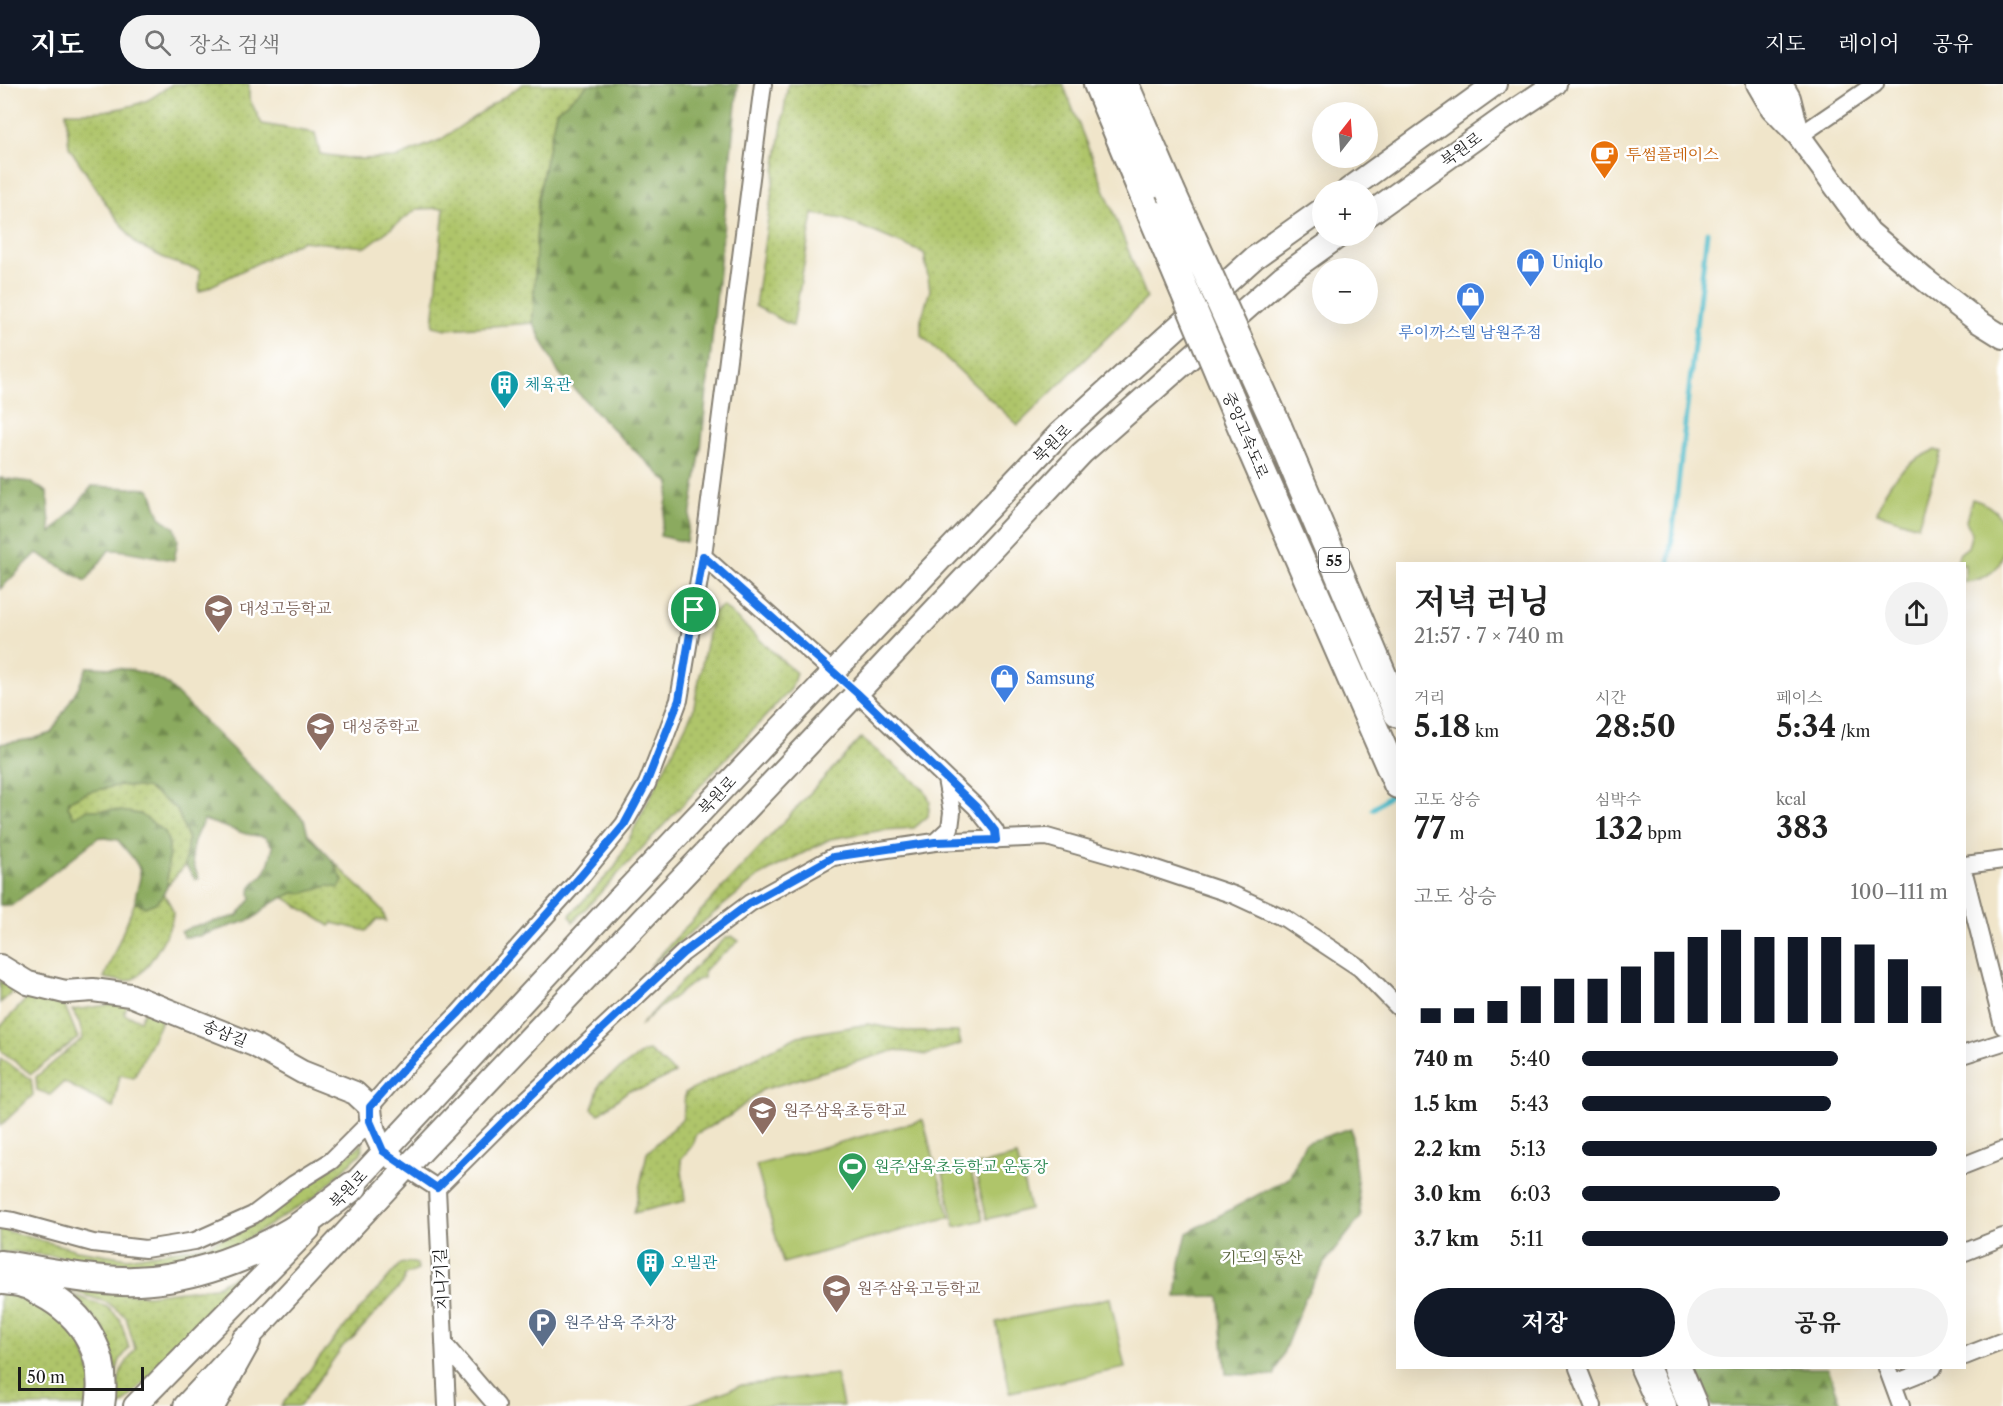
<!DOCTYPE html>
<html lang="ko">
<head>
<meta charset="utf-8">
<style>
	body { margin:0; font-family:"Libre Caslon Text","Noto Serif KR",serif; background:#f2f2f2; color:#222; height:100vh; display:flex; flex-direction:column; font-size:22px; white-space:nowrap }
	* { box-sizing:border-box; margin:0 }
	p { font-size:20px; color:#767676 }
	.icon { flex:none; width:33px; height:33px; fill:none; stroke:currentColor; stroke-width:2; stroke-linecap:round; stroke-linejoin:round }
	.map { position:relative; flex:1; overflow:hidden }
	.details { position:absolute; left:1396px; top:478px; width:570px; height:807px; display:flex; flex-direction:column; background:#fff; border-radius:0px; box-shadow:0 6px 24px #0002 }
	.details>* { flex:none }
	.needle { width:39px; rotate:17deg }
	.buttons { position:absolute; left:1312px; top:18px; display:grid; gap:12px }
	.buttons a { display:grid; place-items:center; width:66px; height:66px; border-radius:50%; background:#fff; box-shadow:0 6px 24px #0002; font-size:30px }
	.scale { position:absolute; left:18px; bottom:15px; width:126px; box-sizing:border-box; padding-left:6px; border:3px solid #1c1c1c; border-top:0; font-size:16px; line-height:21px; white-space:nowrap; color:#1c1c1c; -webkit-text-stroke:4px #fff; paint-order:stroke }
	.pin { position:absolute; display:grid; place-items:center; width:51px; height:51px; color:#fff; margin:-26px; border:3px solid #fff; border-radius:50%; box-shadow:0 2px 6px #0007 }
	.round { display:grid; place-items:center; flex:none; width:63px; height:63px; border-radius:32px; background:#f2f2f2 }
	.summary { display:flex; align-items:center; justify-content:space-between; height:102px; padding:0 18px }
	h1 { font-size:33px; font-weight:700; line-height:45px }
	.figures { display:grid; grid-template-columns:repeat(3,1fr); gap:9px; height:102px; padding:6px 18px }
	.figures div { display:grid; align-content:center }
	.figures b { font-size:30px; font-weight:700 }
	.figures small { font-size:16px; font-weight:400 }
	.figures p { font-size:16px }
	.chart { height:168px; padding:12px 18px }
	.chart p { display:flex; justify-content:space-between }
	.chart svg { width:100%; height:108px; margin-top:6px; stroke:#111827; stroke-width:6 }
	.action { display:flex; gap:12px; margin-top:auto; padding:12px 18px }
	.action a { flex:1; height:69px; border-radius:36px; background:#111827; color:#fff; font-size:24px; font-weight:700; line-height:69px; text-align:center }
	.action a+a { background:#f2f2f2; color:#222 }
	ul { padding:0 18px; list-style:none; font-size:20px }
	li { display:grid; grid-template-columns:96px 72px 1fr; align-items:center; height:45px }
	li i { height:15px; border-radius:8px; background:#111827 }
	header { display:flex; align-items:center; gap:36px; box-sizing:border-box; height:84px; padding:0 30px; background:#111827; color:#fff }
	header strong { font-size:28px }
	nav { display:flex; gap:33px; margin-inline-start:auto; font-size:21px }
	.search { width:420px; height:54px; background:#f2f2f2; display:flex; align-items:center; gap:15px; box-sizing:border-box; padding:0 21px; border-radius:33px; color:#767676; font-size:22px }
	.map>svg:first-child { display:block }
	.grass { fill:url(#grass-dots); stroke:#667043; stroke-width:1.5 }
	.forest { fill:url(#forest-firs); stroke:#54633d; stroke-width:1.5 }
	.green { fill:#afc56a; stroke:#667043; stroke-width:1.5 }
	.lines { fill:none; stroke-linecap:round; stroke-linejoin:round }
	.stream { stroke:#50bcca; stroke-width:5 }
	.street-casing { stroke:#868073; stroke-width:20 }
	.secondary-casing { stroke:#868073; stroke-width:26 }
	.highway-casing { stroke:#868073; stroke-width:32 }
	.street { stroke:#fff; stroke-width:16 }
	.secondary { stroke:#fff; stroke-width:22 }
	.highway { stroke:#fff; stroke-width:28 }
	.highway-bridge-casing { stroke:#868073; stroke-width:32; stroke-linecap:butt }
	.highway-bridge { stroke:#fff; stroke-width:28 }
	.route-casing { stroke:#fff; stroke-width:12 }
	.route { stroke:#1a73e8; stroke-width:8 }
	.labels { text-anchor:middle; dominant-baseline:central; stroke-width:5; stroke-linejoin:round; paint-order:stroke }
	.shield { fill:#fff; stroke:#606060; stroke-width:1.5 }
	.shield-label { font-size:15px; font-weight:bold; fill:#1c1c1c }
	.street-label { font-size:16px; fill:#1c1c1c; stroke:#fff }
	.food-label { font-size:16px; fill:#c56008; stroke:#fff; text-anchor:start }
	.shop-label { font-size:16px; fill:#366cbe; stroke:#fff; text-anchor:start }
	.culture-label { font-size:16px; fill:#0d838f; stroke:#fff; text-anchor:start }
	.education-label { font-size:16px; fill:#785e54; stroke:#fff; text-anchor:start }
	.leisure-label { font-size:16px; fill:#27864d; stroke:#fff; text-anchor:start }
	.park-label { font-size:16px; fill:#57603b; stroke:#fff }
	.service-label { font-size:16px; fill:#4e5e75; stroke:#fff; text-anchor:start }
</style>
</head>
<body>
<header>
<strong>지도</strong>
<div class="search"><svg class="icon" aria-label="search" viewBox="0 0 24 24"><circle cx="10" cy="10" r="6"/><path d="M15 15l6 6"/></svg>장소 검색</div>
<nav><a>지도</a><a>레이어</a><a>공유</a></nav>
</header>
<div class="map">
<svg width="2003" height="1322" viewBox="0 0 2003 1322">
	<defs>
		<pattern id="grass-dots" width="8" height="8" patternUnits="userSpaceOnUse" patternTransform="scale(1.5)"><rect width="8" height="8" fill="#afc56a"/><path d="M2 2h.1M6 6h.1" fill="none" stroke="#96a95b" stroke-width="1.8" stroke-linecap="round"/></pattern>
		<pattern id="forest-firs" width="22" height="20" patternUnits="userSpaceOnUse" patternTransform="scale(1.5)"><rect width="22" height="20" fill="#8baa5e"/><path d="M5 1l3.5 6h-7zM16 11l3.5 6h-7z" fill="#718a4d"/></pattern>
	</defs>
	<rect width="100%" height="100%" fill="#fff"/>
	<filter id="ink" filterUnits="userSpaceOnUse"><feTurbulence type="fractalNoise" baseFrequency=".0167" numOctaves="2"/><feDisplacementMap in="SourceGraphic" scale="12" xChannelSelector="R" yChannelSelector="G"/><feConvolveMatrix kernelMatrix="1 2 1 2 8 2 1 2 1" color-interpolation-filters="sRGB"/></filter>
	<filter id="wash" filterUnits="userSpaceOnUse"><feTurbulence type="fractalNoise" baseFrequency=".008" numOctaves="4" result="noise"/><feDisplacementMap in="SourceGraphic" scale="24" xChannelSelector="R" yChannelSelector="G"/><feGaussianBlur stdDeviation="1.35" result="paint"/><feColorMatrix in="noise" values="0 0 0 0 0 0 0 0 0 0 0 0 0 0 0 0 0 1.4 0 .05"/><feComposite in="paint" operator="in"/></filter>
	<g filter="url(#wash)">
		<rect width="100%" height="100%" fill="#f0e5ca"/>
		<path class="grass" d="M 172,0 L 249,0 L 249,14 L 262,40 L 315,49 L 320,70 L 355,75 L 395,74 L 440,56 L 523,0 L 589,0 L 556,28 L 538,114 L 533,239 L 447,245 L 433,242 L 444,124 L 417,125 L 366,163 L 302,157 L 199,208 L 200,186 L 172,178 L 136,160 L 109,124 L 69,63 L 66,28 C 94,29 122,27 148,16 C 156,12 164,5 172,0 Z
			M 788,0 L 1063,0 L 1147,214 L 1018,341 L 921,251 L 921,236 L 930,206 L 924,169 L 843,135 L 813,130 L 793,242 L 755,222 Z
			M 723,522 L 796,589 L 791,605 L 573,838 L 570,831 L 615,783 L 693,627 L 712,529 Z
			M 861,654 L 923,704 L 930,717 L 928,732 L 914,744 L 884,746 L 830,755 L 759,792 L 650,882 Z
			M 120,701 L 147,704 L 177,725 L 188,755 L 185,781 L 167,802 L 169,761 L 165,748 L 140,730 L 74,733 L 68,723 L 69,717 L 88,708 Z
			M 333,777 L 382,826 L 386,837 L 377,835 L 366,847 L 333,839 L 330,842 L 283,813 L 293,809 L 304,809 L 343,797 Z
			M 164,809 C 167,815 173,823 173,830 C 172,845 146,891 131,896 C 123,899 112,895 104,894 L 135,818 L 145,823 L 162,813 Z
			M 732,852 L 739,857 L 704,886 L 704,894 L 697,896 L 653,929 L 639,943 L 700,878 L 726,854 Z
			M 0,897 L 10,901 L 12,909 L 0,919 Z
			M 30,911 L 65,922 L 78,954 L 31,990 L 0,966 L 0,943 Z
			M 129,918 L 124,930 L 140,936 L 146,925 L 164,931 L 134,994 L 120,991 L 113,1024 L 64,998 L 50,1011 L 37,1006 L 36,993 L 83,954 L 79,938 L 72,926 Z
			M 868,940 L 912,948 L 958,948 L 961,960 L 926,971 L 896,966 L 762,1006 L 731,1031 L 696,1050 L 691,1063 L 681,1075 L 685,1117 L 634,1129 L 647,1069 L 683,1034 L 685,1009 L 798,952 Z
			M 649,967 L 675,989 L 644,1004 L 629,1006 L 599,1030 L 592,1025 L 600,999 L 644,968 Z
			M 0,974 L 31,995 L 33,1011 L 0,1042 Z
			M 363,1059 L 361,1069 L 316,1112 L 237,1161 L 142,1181 L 15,1168 L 0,1169 L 0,1145 L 77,1166 L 128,1174 L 206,1161 L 267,1134 Z
			M 260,1178 L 121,1322 L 113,1322 L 121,1287 L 135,1265 L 126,1233 L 108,1219 L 67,1205 L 148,1211 L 215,1203 Z
			M 410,1178 L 417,1180 L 418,1186 L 405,1191 L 403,1199 L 354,1253 L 343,1262 L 300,1322 L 281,1322 L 341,1247 L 400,1180 Z
			M 0,1207 L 10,1207 L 49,1224 L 83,1261 L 94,1303 L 90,1322 L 0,1322 Z
			M 73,1211 L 107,1223 L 120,1235 L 129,1264 L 120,1276 L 113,1298 L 114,1277 L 104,1246 Z"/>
		<path class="forest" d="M 589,0 L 738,0 L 701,365 L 686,458 L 660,452 L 670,400 L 619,352 L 558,288 L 533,239 L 538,114 L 556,28 Z
			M 0,394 L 30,398 L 47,408 L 51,449 L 78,420 L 92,402 L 150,405 L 160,433 L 175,444 L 178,457 L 174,476 C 152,474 131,465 109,466 L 86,497 L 37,469 L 0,505 Z
			M 87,583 C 117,584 139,583 166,599 L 304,736 L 308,750 L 333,777 L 343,797 L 339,804 L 328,802 L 304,809 L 293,809 L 270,820 L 253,835 L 199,852 L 184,853 L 181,848 L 191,843 L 237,832 L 251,815 C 247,796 258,800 266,787 C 269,780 271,771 273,763 L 265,753 L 246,750 L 204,736 C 192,757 187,771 199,794 L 195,795 L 185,781 L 188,755 L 177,725 L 147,704 L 120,701 L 88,708 L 69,717 L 68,723 L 74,733 L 86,726 L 114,726 L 140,730 L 165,748 L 169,761 L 167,802 L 162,813 L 155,819 L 145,823 L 135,818 C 135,808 139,802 140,793 C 142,780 125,766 118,756 L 99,753 L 11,822 L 0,821 L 0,660 L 32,655 L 51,649 L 79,602 Z
			M 1351,1044 L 1361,1133 L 1326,1177 L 1306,1212 L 1274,1292 L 1226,1290 L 1219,1212 L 1176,1213 L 1180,1179 L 1187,1149 L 1289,1094 L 1305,1059 Z
			M 1695,1284 L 1828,1284 L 1842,1322 L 1712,1322 Z"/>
		<path class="green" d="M 1935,366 L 1941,368 L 1918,442 L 1877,429 C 1886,396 1904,380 1935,366 Z
			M 1972,415 C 1983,418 1993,423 1999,432 C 2003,440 2003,447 2003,455 C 2003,461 2003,468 2002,474 C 1997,489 1980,497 1965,498 L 1965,480 L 1957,480 L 1959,470 L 1968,463 L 1972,449 L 1966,437 Z
			M 923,1036 L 950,1133 L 783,1179 L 756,1081 Z
			M 1017,1072 L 1030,1125 L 987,1135 L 974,1082 Z
			M 970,1083 L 983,1136 L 955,1143 L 943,1090 Z
			M 1110,1214 L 1125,1284 L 1010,1308 L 996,1238 Z
			M 836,1290 L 843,1322 L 686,1322 L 742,1301 Z"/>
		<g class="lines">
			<path class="stream" d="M 1669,480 L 1707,148
				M 1373,725 L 1395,707"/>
		</g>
	</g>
	<g filter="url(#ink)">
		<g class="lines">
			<defs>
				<path id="street" d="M 1799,52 L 1875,0
					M 703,472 L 833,588
					M 857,609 L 976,723 L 995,747 L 996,756
					M 935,758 L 950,744 L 952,728 L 946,695
					M 1965,781 L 2003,776
					M 1965,793 L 2003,942
					M 1965,970 L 2003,958
					M 370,1023 L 407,981 L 458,930 L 581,793 L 624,740 L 647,700 L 666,651 L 679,616 L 703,472 L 763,0
					M 1965,1081 L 2003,1066
					M 406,1084 L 437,1104 L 447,1322
					M 437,1104 L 505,1036 L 683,869 L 750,819 L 833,773 L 935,758 L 1047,753 L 1138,779 L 1234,811 L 1286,835 L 1360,884 L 1398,923
					M 0,1135 L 13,1137 L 93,1159 L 145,1165 L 195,1157 L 253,1131 L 294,1100 L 331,1077 L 371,1037
					M 1965,1168 L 2003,1153
					M 444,1260 L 497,1322
					M 1965,1272 L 2003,1257
					M 1578,1284 L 1593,1322
					M 1887,1284 L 1901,1322
					M 1893,1300 L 1933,1284"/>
				<path id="secondary" d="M 1758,0 L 1772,24 L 1799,52 L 1869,148 L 1924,195 L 1979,238 L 2003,253
					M 1781,0 L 1789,14 L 1798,49
					M 1348,106 L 1495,0
					M 1368,131 L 1505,33 L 1555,0
					M 0,882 L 28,899 L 65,908 L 93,906 L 130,911 L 254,961 L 302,988 L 355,1009 L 370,1023 C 371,1042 377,1063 393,1074
					M 341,1114 L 608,826 L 1059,350 L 1254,174 L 1323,125
					M 135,1322 L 309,1145
					M 185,1322 L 406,1084 L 857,609 L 1082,369 L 1282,193 L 1339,152"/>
				<path id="highway" d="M 1098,0 L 1152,130
					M 1124,0 L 1170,106
					M 1277,342 L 1398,629
					M 1252,366 L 1398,700
					M 0,1181 C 40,1186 81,1196 122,1197 C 178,1199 243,1177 291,1148 C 312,1135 332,1117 353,1102
					M 2,1196 C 9,1197 18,1197 25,1200 C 31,1201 36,1205 41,1208 C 86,1231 108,1271 100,1322
					M 1645,1284 L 1662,1322
					M 1677,1284 L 1693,1322
					M 210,1322 L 246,1257"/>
			</defs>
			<use href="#street" class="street-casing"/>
			<use href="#secondary" class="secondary-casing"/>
			<use href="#highway" class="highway-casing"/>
			<use href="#street" class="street"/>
			<use href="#secondary" class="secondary"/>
			<use href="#highway" class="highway"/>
			<defs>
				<path id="highway-bridge" d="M 1170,106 L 1277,342
					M 1152,130 L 1252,366"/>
			</defs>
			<use href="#highway-bridge" class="highway-bridge-casing"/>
			<use href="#highway-bridge" class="highway-bridge"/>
		</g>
	</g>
	<g class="lines" filter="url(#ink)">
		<defs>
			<path id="route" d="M 703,472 L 857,609 L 976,723 L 995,747 L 996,756 L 935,758 L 833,773 L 750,819 L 683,869 L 505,1036 L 437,1104 L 383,1067 L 370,1037 L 370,1023 L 407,981 L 458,930 L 580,793 L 624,741 L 646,700 L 679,616 Z"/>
		</defs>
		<use href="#route" class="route-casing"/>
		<use href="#route" class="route"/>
	</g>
	<defs>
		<symbol id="cafe-pin" viewBox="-11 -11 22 30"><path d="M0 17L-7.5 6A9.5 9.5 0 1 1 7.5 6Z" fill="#e8710a" stroke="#fff"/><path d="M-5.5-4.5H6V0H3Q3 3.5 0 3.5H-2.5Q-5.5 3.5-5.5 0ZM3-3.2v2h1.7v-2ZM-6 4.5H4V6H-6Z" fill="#fff"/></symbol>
		<symbol id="shop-pin" viewBox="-11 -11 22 30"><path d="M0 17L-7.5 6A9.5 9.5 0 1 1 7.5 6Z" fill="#3f7fe0" stroke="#fff"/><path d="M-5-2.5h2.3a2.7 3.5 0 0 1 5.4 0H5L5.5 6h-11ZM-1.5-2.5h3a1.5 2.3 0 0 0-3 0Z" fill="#fff"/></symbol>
		<symbol id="building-pin" viewBox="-11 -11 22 30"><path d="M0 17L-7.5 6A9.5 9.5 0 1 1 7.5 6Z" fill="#0f9aa8" stroke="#fff"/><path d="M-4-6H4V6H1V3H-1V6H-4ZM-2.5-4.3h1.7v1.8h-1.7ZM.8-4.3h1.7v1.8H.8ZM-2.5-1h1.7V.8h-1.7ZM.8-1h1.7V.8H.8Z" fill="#fff"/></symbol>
		<symbol id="school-pin" viewBox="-11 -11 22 30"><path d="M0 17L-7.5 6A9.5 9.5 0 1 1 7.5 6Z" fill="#8d6e63" stroke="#fff"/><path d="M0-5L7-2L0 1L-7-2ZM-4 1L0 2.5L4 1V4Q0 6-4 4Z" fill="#fff"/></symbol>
		<symbol id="stadium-pin" viewBox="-11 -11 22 30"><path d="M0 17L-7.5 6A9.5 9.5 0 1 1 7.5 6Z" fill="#2e9e5b" stroke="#fff"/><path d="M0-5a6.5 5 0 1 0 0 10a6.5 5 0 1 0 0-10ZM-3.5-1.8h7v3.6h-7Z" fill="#fff"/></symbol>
		<symbol id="parking-pin" viewBox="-11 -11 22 30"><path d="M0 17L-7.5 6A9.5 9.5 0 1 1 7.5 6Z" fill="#5c6f8a" stroke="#fff"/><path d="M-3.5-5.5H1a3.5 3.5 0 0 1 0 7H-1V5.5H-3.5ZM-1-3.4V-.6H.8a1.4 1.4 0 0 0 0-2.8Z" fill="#fff"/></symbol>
	</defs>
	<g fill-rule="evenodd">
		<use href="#cafe-pin" x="1588" y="54" width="33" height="45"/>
		<use href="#shop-pin" x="1514" y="162" width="33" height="45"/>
		<use href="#shop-pin" x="1454" y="196" width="33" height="45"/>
		<use href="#building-pin" x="488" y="284" width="33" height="45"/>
		<use href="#school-pin" x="202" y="508" width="33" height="45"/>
		<use href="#shop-pin" x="988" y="578" width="33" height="45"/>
		<use href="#school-pin" x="304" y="626" width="33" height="45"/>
		<use href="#school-pin" x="746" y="1010" width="33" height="45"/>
		<use href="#stadium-pin" x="836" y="1066" width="33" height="45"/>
		<use href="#building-pin" x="634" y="1162" width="33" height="45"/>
		<use href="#school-pin" x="820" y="1188" width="33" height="45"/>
		<use href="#parking-pin" x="526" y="1222" width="33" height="45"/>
	</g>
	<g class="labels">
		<rect class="shield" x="1319" y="464" width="30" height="24" rx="4.5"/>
		<g class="shield-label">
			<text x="1334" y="476">55</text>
		</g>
		<g class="street-label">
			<text transform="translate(1461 65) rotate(-36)">북원로</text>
			<text transform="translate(1246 351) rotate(67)">중앙고속도로</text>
			<text transform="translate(1052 359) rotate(-45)">북원로</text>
			<text transform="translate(717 711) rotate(-47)">북원로</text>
			<text transform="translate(225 949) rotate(22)">송삼길</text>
			<text transform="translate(348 1105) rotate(-46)">북원로</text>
			<text transform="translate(441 1195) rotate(-93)">지니기길</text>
		</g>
		<g class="food-label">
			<text x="1626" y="70">투썸플레이스</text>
		</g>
		<g class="shop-label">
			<text x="1552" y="178">Uniqlo</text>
			<text x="1470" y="248" text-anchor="middle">루이까스텔 남원주점</text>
			<text x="1026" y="594">Samsung</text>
		</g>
		<g class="culture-label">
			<text x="525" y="300">체육관</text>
			<text x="671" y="1178">오빌관</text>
		</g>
		<g class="education-label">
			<text x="239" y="524">대성고등학교</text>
			<text x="342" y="642">대성중학교</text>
			<text x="783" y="1026">원주삼육초등학교</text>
			<text x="857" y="1204">원주삼육고등학교</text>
		</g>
		<g class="leisure-label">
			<text x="874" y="1082">원주삼육초등학교 운동장</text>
		</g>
		<g class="park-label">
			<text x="1262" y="1173">기도의 동산</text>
		</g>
		<g class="service-label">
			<text x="564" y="1238">원주삼육 주차장</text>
		</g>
	</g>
</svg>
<div class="buttons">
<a><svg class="needle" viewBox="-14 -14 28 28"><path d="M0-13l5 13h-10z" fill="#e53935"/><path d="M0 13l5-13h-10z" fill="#767676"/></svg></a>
<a>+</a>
<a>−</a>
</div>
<div class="scale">50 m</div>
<div class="pin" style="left:694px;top:526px;background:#1e9e55"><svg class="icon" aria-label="arrive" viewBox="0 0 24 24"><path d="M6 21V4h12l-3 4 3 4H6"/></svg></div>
<section class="details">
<div class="summary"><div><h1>저녁 러닝</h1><p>21:57 · 7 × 740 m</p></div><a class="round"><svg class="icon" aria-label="share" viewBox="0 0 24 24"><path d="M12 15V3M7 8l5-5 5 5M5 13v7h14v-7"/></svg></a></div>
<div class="figures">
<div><p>거리</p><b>5.18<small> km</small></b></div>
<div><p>시간</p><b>28:50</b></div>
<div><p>페이스</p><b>5:34<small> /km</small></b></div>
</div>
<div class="figures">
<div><p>고도 상승</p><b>77<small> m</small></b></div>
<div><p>심박수</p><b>132<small> bpm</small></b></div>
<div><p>kcal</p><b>383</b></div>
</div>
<div class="chart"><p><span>고도 상승</span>100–111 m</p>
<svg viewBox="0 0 160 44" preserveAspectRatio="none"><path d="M5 44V38M15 44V38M25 44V35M35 44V29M45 44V26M55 44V26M65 44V21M75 44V15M85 44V9M95 44V6M105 44V9M115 44V9M125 44V9M135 44V12M145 44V18M155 44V29"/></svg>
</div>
<ul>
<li><b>740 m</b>5:40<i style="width:70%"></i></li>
<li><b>1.5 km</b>5:43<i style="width:68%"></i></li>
<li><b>2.2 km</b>5:13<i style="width:97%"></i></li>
<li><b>3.0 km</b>6:03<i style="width:54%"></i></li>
<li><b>3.7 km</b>5:11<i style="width:100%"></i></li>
</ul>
<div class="action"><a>저장</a><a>공유</a></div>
</section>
</div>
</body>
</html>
